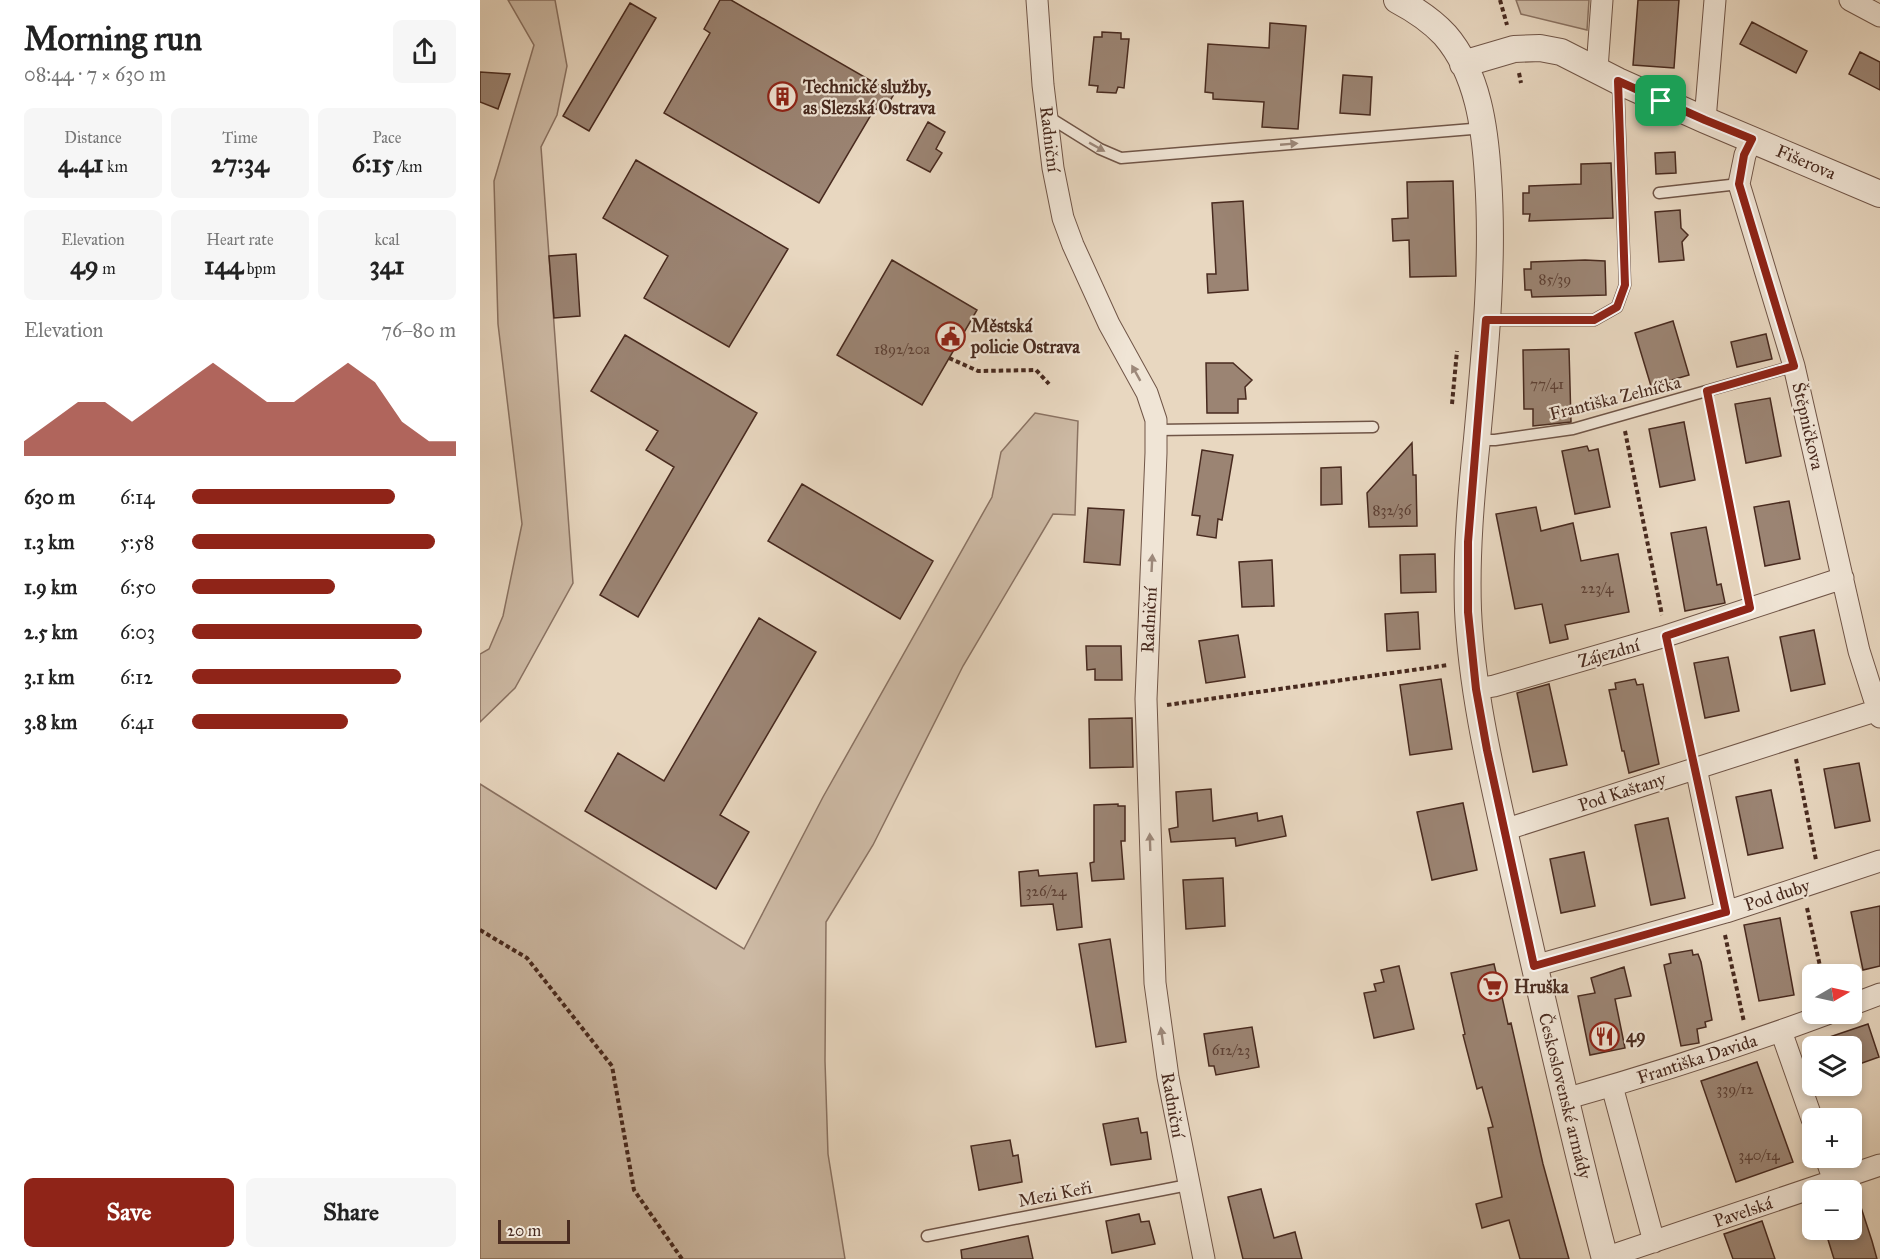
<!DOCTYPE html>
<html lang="en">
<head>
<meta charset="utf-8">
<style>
	body { margin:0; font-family:"IM FELL Great Primer",serif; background:#f6f6f6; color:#222; height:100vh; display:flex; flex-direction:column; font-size:22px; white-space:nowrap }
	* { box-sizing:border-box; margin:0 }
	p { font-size:20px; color:#767676 }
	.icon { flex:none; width:33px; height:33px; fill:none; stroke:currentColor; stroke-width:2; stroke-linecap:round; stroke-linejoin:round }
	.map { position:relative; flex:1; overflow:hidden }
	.drawer { display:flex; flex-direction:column; background:#fff; width:480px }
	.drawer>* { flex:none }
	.needle { width:39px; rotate:81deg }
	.controls { position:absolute; left:1322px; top:964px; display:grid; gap:12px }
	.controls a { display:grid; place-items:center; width:60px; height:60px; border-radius:9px; background:#fff; box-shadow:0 3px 9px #0003; font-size:30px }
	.scale { position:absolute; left:18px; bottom:15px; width:72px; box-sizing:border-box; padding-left:6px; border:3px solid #482a1f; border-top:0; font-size:16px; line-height:21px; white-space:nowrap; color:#482a1f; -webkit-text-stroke:4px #f0e5d6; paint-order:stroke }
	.pin { position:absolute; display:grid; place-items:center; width:51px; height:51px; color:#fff; margin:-26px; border-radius:12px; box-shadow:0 3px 9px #0006 }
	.round { display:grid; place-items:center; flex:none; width:63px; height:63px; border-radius:9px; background:#f6f6f6 }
	.overview { display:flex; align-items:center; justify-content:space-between; height:102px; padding:0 24px }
	h1 { font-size:33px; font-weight:700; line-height:45px }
	.metrics { display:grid; grid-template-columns:repeat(3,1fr); gap:9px; height:102px; padding:6px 24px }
	.metrics div { display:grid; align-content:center; border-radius:9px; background:#f6f6f6; text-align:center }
	.metrics b { font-size:26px; font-weight:700 }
	.metrics small { font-size:16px; font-weight:400 }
	.metrics p { font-size:16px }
	.chart { height:168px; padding:12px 24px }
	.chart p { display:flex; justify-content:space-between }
	.chart svg { width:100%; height:108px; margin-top:6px; fill:#8f2418; opacity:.7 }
	.cta { display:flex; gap:12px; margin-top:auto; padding:12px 24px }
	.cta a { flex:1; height:69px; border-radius:9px; background:#8f2418; color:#fff; font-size:24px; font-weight:700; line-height:69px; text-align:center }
	.cta a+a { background:#f6f6f6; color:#222 }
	ul { padding:0 24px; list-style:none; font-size:20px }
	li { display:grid; grid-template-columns:96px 72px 1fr; align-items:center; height:45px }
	li i { height:15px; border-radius:8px; background:#8f2418 }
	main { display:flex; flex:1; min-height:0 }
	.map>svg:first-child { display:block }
	.green { fill:#cdbaa5; stroke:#8a7262; stroke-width:1.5 }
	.building { fill:#9b8473; stroke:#482a1f; stroke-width:1.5 }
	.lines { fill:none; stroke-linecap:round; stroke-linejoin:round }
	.service-casing { stroke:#705547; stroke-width:13 }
	.minor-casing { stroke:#705547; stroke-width:23 }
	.tertiary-casing { stroke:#705547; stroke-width:28 }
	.path { stroke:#482a1f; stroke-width:4; stroke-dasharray:4.5 3; stroke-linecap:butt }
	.service { stroke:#f0e5d6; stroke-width:10 }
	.minor { stroke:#f0e5d6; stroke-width:21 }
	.tertiary { stroke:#f0e5d6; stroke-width:26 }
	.oneway { fill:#9c887a }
	.route-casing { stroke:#fff; stroke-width:12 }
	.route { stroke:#8f2418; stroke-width:8 }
	.labels { text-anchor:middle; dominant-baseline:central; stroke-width:4.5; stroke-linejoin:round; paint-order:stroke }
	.number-label { font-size:15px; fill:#5d4034 }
	.poi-label { font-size:18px; font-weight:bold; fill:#482a1f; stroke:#f0e5d6; text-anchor:start }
	.street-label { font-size:18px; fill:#482a1f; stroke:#f0e5d6 }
</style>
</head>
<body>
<main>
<section class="drawer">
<div class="overview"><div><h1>Morning run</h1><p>08:44 · 7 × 630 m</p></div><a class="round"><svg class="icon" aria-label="share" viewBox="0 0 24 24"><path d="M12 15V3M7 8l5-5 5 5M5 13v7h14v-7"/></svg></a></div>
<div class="metrics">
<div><p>Distance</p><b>4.41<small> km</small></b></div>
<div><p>Time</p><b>27:34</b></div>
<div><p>Pace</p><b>6:15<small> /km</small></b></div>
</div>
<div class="metrics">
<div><p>Elevation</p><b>49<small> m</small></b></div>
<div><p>Heart rate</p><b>144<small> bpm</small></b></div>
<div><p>kcal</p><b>341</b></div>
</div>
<div class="chart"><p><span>Elevation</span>76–80 m</p>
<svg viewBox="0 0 160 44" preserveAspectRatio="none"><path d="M0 44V38L10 30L20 22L30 22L40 30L50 22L60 14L70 6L80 14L90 22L100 22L110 14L120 6L130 14L140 30L150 38L160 38V44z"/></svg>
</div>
<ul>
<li><b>630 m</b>6:14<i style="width:77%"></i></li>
<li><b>1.3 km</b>5:58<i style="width:92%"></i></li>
<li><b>1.9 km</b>6:50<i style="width:54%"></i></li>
<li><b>2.5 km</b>6:03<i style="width:87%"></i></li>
<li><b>3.1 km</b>6:12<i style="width:79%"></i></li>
<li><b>3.8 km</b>6:41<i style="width:59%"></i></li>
</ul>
<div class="cta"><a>Save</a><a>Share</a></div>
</section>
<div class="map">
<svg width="1400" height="1259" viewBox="0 0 1400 1259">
	<rect width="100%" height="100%" fill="#e8d7c0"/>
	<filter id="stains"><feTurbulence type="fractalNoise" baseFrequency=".00333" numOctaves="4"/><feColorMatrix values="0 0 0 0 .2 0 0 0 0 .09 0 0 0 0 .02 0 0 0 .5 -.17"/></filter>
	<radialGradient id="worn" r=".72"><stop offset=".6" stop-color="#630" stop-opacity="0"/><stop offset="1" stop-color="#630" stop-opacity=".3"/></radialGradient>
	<path class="green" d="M 28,0 L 75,0 L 87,66 L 77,115 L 61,147 L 93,583 L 35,688 L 0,722 L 0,654 L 9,649 L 23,616 L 42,524 L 18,324 L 14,181 L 54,45 Z
		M 1036,0 L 1109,0 L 1107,30 L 1041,14 Z
		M 555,413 L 598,421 L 595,515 L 573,514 L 483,666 L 393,845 L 346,922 L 345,1061 L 348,1154 L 365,1259 L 0,1259 L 0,784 L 264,949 L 343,797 L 512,497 L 521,452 Z"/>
	<path class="building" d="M 240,0 L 251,0 L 414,94 L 403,113 L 395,108 L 339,203 L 184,113 L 230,33 L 224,29 Z
		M 1158,0 L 1199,0 L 1194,68 L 1153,65 Z
		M 150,3 L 176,18 L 109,131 L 83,116 Z
		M 1272,22 L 1327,51 L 1316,73 L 1260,44 Z
		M 790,23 L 826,26 L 818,129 L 782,127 L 784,102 L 733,99 L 733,93 L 725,92 L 728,44 L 789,48 Z
		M 622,32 L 641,33 L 641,39 L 649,39 L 644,88 L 638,87 L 636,93 L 617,92 L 618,86 L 609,85 L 614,37 L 622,37 Z
		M 1380,52 L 1400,62 L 1400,90 L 1369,74 Z
		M 0,72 L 30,74 L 18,109 L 0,102 Z
		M 863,75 L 892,77 L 890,115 L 860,113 Z
		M 448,122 L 465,132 L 456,149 L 462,153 L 450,172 L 427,160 Z
		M 1195,152 L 1196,173 L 1176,174 L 1175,153 Z
		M 156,160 L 308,249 L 249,347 L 164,298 L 188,256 L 123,218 Z
		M 1131,163 L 1133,218 L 1049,221 L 1050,214 L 1043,214 L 1043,193 L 1049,193 L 1049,186 L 1101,184 L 1101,164 Z
		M 973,181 L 976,276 L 930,277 L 929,240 L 913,241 L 912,219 L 928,218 L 927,182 Z
		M 763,201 L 768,290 L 728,293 L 727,274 L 736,274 L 732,203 Z
		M 1200,210 L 1201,228 L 1208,235 L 1202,242 L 1204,260 L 1179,262 L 1175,212 Z
		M 96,254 L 100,316 L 74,318 L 69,256 Z
		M 412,260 L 497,310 L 442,405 L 357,355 Z
		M 1105,260 L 1125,261 L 1126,295 L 1052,297 L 1051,290 L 1045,290 L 1044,269 L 1051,269 L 1051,262 Z
		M 1193,321 L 1209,375 L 1171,386 L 1155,333 Z
		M 1286,334 L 1292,359 L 1257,367 L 1251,342 Z
		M 145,335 L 277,413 L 158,617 L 120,595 L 194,467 L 166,450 L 178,431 L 111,391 Z
		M 1089,349 L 1091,422 L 1053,426 L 1053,409 L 1044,409 L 1043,350 Z
		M 726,363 L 753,363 L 772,380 L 765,387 L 766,399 L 758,399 L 758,413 L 727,413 Z
		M 1290,398 L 1301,456 L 1266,463 L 1255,404 Z
		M 1204,422 L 1215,480 L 1180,487 L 1169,429 Z
		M 932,443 L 933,475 L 936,475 L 937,526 L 889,527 L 887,493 Z
		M 1107,446 L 1109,451 L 1118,449 L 1130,507 L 1095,514 L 1082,451 Z
		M 722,450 L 753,455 L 742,520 L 738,519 L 736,538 L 717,535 L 720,516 L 712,515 Z
		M 861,467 L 862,504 L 841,505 L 841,468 Z
		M 322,484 L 453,561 L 420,619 L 288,541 Z
		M 1309,501 L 1320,559 L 1285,566 L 1274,507 Z
		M 1056,507 L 1061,531 L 1093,523 L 1101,561 L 1138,554 L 1149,612 L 1085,625 L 1088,639 L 1070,643 L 1062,604 L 1035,609 L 1016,514 Z
		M 608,508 L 644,510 L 640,565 L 604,562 Z
		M 1226,527 L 1237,585 L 1241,584 L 1245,603 L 1205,611 L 1191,533 Z
		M 955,554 L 956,592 L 921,593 L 920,555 Z
		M 792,560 L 794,606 L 762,607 L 759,562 Z
		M 938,612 L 940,649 L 907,651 L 905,614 Z
		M 279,618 L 336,652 L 240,815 L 269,832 L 236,889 L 105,811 L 138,753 L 184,781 Z
		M 1334,630 L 1345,684 L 1311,691 L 1300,637 Z
		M 758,635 L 765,677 L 726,683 L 719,641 Z
		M 606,646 L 641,646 L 642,680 L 615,680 L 615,669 L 607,670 Z
		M 1248,657 L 1259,711 L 1225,718 L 1214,663 Z
		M 961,679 L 972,749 L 930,755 L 920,685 Z
		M 1155,679 L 1157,685 L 1163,684 L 1179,764 L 1149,773 L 1144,751 L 1142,751 L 1129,690 L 1136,689 L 1135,683 Z
		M 1069,684 L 1087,765 L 1053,772 L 1037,693 Z
		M 652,718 L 653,767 L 610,768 L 609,719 Z
		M 1379,763 L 1390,821 L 1355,828 L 1344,769 Z
		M 731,789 L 733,821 L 777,813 L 778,821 L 802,816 L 806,836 L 756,846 L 755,838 L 691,842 L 689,829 L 698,827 L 696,792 Z
		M 1291,790 L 1303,848 L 1268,855 L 1256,797 Z
		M 983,803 L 997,870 L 952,880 L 937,812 Z
		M 638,804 L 638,806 L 645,806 L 645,841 L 641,841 L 644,879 L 612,881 L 610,863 L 614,862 L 614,805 Z
		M 1188,818 L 1205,898 L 1171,905 L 1155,825 Z
		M 1104,852 L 1115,906 L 1081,913 L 1070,859 Z
		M 558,870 L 559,876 L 597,873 L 602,927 L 577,930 L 573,904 L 541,906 L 539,872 Z
		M 743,878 L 745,926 L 706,929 L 703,880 Z
		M 1400,906 L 1400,966 L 1383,970 L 1371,912 Z
		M 1300,918 L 1314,995 L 1279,1001 L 1264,925 Z
		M 630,939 L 646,1042 L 616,1047 L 599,944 Z
		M 1212,950 L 1213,955 L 1218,954 L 1221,962 L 1232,1020 L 1225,1022 L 1226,1027 L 1217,1029 L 1219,1043 L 1201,1046 L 1184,965 L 1191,963 L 1189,954 Z
		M 1014,964 L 1019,985 L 1024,990 L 1022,997 L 1028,1024 L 1031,1023 L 1063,1164 L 1089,1259 L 1040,1259 L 1029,1220 L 1002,1228 L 996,1204 L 1022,1197 L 1008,1128 L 1013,1127 L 1002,1087 L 997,1089 L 983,1035 L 985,1034 L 971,973 Z
		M 919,966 L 934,1029 L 894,1038 L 884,993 L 896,991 L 894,984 L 904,982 L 901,970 Z
		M 1144,967 L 1151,996 L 1135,999 L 1145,1048 L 1110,1055 L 1098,996 L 1115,993 L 1111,978 Z
		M 1388,1024 L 1399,1057 L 1371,1067 L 1371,1047 L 1330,1047 L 1329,1044 Z
		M 772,1027 L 779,1067 L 736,1075 L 734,1066 L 729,1066 L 724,1034 Z
		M 1277,1062 L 1313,1162 L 1256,1182 L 1221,1081 Z
		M 658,1118 L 661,1133 L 667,1132 L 671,1159 L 631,1165 L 623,1124 Z
		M 530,1140 L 533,1156 L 538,1155 L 542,1182 L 499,1190 L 491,1146 Z
		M 781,1189 L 794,1238 L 815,1232 L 822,1259 L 763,1259 L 748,1197 Z
		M 1375,1189 L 1392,1241 L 1397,1259 L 1354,1259 L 1345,1230 L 1371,1230 L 1371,1190 Z
		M 659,1214 L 661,1222 L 669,1221 L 675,1244 L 632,1253 L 626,1221 Z
		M 1282,1221 L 1295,1259 L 1253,1259 L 1244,1234 Z
		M 548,1236 L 553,1259 L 482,1259 L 481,1250 Z"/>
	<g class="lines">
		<defs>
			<path id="service" d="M 567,116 L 620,149 L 641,158 L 1004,128
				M 1179,193 L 1259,184
				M 1006,320 L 1114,320 L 1137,307 L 1145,285 L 1138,81
				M 676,430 L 893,427
				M 997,440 L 1015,440 L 1093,429 L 1314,366
				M 447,1236 L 708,1185"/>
			<path id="minor" d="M 557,0 L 563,85 L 573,168 L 583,218 L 593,245 L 629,324 L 667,393 L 676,420 L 676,453 L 666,699 L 675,983 L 688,1077 L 724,1259
				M 1370,0 L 1400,16
				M 1117,69 L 1122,0
				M 1225,120 L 1235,0
				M 1272,139 L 1265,155 L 1259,184 L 1314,366 L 1379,651 L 1400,717
				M 996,689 L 1014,686 L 1186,636 L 1363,578
				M 1216,768 L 1246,912
				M 1024,830 L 1398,710
				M 1054,966 L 1246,912 L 1400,861
				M 1371,1005 L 1400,994
				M 1301,1031 L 1332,1119
				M 1132,1086 L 1174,1242
				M 1085,1099 C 1174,1074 1261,1046 1347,1014
				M 1346,1158 L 1354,1181
				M 1125,1258 L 1400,1165"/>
			<path id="tertiary" d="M 917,0 C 934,9 951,20 965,35 C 998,73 1005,128 1008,177 C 1014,264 1005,352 997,439 C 991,496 986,553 988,610 C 992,699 1015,788 1034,875 C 1063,1004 1092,1132 1125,1259
				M 983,64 L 1034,49 L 1060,48 L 1081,52 L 1138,81 L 1225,120 L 1400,194"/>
		</defs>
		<use href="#service" class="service-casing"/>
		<use href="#minor" class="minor-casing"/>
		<use href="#tertiary" class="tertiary-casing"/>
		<path class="path" d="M 1020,0 L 1027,25
			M 1039,73 L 1041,83
			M 469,358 L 498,371 L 556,370 L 569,384
			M 972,404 L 977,351
			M 1230,406 L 1266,587
			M 1145,431 L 1182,615
			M 1191,657 L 1211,747
			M 687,705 L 968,665
			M 1316,759 L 1336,860
			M 1327,908 L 1342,975
			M 0,930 L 47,958 L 132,1066 L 154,1190 L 202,1259
			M 1245,935 L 1264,1022"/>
		<use href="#service" class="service"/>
		<use href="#minor" class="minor"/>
		<use href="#tertiary" class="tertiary"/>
	</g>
	<defs><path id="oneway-solid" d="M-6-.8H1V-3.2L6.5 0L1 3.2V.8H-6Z" transform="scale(1.5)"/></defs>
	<g class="oneway">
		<use href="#oneway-solid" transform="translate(809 144) rotate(-5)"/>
		<use href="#oneway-solid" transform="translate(617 147) rotate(29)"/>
		<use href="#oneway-solid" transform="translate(656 373) rotate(-119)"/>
		<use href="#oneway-solid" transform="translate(672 563) rotate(-87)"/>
		<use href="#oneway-solid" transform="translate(670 842) rotate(-92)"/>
		<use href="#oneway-solid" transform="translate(682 1036) rotate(-98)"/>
	</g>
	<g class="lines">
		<defs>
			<path id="route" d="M 1138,81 L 1225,120 L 1272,139 L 1264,155 L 1259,184 L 1314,366 L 1227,391 L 1270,608 L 1186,636 L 1246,912 L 1054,966 L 1007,750 L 996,689 L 988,612 L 988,542 L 1006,320 L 1114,320 L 1137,307 L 1145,285 Z"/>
		</defs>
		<use href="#route" class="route-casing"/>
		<use href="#route" class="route"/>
	</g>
	<defs>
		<symbol id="building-ring" viewBox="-11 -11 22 22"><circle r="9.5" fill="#f0e5d6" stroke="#8f2418" stroke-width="1.5"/><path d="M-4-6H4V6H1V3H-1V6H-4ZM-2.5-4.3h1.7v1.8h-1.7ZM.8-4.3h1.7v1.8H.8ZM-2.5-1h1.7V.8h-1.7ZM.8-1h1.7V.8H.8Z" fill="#8f2418"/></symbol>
		<symbol id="civic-ring" viewBox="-11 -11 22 22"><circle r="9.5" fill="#f0e5d6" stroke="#8f2418" stroke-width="1.5"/><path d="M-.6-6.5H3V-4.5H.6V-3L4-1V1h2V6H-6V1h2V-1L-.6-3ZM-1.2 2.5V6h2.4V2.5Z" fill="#8f2418"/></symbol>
		<symbol id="supermarket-ring" viewBox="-11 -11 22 22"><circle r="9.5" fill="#f0e5d6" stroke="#8f2418" stroke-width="1.5"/><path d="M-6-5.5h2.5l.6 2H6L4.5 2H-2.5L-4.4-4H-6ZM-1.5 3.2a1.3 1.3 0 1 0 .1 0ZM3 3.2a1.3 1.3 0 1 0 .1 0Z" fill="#8f2418"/></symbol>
		<symbol id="restaurant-ring" viewBox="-11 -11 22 22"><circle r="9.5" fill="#f0e5d6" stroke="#8f2418" stroke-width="1.5"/><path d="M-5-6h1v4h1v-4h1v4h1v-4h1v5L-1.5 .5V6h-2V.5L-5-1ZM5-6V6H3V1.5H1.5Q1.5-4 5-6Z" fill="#8f2418"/></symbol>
	</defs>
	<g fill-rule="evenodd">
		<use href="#building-ring" x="286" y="80" width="33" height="33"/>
		<use href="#civic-ring" x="454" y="320" width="33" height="33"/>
		<use href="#supermarket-ring" x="996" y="970" width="33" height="33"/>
		<use href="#restaurant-ring" x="1108" y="1020" width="33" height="33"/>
	</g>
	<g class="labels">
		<g class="number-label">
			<text x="1075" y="279">85/39</text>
			<text x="422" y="349">1892/20a</text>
			<text x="1067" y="384">77/41</text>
			<text x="912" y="510">832/36</text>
			<text x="1117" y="588">223/4</text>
			<text x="566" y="891">326/24</text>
			<text x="751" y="1050">612/23</text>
			<text x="1255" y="1089">339/12</text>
			<text x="1279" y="1155">340/14</text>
		</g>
		<g class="poi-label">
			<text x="323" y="87">Technické služby,<tspan x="323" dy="21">as Slezská Ostrava</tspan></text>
			<text x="491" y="326">Městská<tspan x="491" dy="21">policie Ostrava</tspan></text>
			<text x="1034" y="987">Hruška</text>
			<text x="1146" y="1036">49</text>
		</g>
		<g class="street-label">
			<text transform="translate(570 139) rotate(83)">Radniční</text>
			<text transform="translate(1326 162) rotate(23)">Fišerova</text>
			<text transform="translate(1135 398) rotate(-14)">Františka Zelníčka</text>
			<text transform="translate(1328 426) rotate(77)">Štěpničkova</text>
			<text transform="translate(669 620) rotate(-87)">Radniční</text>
			<text transform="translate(1129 653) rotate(-16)">Zájezdní</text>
			<text transform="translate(1142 792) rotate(-18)">Pod Kaštany</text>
			<text transform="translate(1297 895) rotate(-18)">Pod duby</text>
			<text transform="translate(1217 1059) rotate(-18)">Františka Davida</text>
			<text transform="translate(1085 1096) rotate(76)">Československé armády</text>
			<text transform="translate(693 1105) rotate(80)">Radniční</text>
			<text transform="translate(575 1194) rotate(-11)">Mezi Keři</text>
			<text transform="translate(1263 1212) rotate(-19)">Pavelská</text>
		</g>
	</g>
	<rect width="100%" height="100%" filter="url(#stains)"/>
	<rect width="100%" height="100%" fill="url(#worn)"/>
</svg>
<div class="controls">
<a><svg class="needle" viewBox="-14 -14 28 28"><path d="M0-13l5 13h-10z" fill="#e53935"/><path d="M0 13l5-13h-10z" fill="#767676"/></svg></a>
<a><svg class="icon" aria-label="layers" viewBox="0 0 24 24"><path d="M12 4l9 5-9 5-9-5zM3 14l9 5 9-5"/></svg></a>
<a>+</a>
<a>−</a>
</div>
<div class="scale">20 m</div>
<div class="pin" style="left:1181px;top:101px;background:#1e9e55"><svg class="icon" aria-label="arrive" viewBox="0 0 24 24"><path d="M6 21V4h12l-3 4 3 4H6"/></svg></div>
</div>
</main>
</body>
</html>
